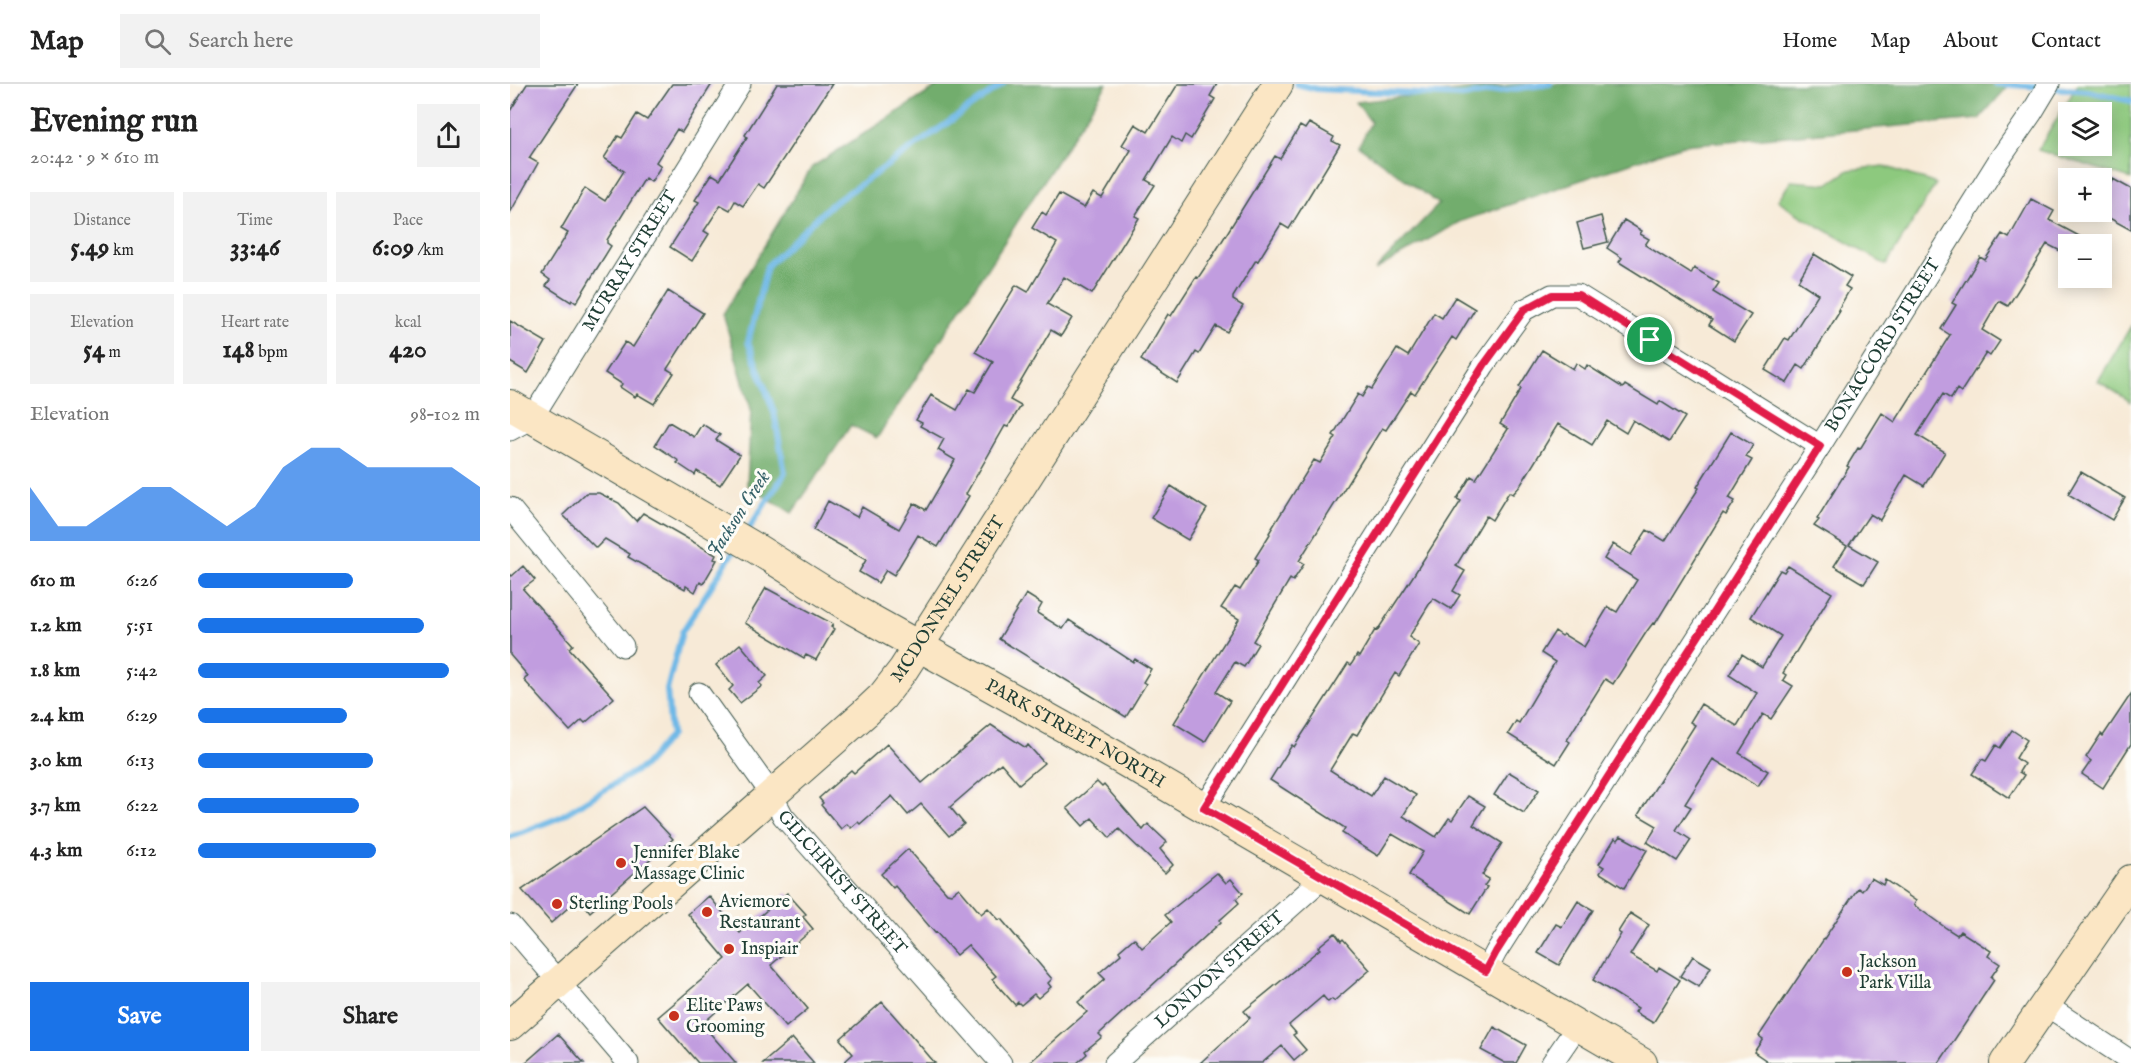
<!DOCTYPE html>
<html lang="en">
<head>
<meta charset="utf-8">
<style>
	body { margin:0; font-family:"IM FELL English",serif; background:#f2f2f2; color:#222; height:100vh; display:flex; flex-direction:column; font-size:22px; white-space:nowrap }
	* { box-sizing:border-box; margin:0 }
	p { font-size:20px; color:#767676 }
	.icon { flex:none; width:33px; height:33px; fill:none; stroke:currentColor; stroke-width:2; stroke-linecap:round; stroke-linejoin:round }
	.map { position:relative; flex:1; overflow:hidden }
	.side { display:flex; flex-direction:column; background:#fff; width:510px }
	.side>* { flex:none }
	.tools { position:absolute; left:1548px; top:18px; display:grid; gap:12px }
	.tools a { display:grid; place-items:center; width:54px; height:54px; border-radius:0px; background:#fff; box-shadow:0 3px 15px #0003; font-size:30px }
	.pin { position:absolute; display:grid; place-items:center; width:51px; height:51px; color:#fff; margin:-26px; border:3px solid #fff; border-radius:50%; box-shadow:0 2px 6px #0007 }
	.round { display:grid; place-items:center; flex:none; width:63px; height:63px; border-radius:0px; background:#f2f2f2 }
	.overview { display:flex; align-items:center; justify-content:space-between; height:102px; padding:0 30px }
	h1 { font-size:33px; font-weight:700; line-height:45px }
	.figures { display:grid; grid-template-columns:repeat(3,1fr); gap:9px; height:102px; padding:6px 30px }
	.figures div { display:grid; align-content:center; border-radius:0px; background:#f2f2f2; text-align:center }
	.figures b { font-size:26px; font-weight:700 }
	.figures small { font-size:16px; font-weight:400 }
	.figures p { font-size:16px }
	.chart { height:168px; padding:12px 30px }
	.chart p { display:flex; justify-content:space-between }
	.chart svg { width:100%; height:108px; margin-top:6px; fill:#1a73e8; opacity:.7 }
	.action { display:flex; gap:12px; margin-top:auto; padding:12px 30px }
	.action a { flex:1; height:69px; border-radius:0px; background:#1a73e8; color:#fff; font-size:24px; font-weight:700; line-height:69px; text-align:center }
	.action a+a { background:#f2f2f2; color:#222 }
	ul { padding:0 30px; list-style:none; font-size:20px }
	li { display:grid; grid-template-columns:96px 72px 1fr; align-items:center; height:45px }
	li i { height:15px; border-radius:8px; background:#1a73e8 }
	header { display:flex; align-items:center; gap:36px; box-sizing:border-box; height:84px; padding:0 30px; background:#fff; border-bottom:2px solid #e0e0e0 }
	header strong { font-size:28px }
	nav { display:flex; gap:33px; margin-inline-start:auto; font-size:21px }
	.search { width:420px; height:54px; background:#f2f2f2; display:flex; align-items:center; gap:15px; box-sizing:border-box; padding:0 21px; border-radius:0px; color:#767676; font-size:22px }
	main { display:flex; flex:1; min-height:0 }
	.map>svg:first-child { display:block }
	.green { fill:#8dc97e; stroke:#568359; stroke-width:1.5; fill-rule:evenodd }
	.forest { fill:#72ad6d; stroke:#487550; stroke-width:1.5 }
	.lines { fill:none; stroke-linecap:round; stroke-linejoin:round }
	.stream { stroke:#6eb8e6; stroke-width:6 }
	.building { fill:#c19ddf }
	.street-casing { stroke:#3f574c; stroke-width:23 }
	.secondary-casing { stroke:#3f574c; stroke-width:32 }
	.street { stroke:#fff; stroke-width:21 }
	.secondary { stroke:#fbe6c4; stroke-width:30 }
	.route-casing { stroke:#fff; stroke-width:12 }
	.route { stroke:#e11d48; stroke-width:8 }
	.poi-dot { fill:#c8321e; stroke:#fdfcf7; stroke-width:2 }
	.labels { text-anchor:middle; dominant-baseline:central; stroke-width:6; stroke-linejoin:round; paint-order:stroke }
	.street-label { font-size:18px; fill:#1f3d34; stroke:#fdfcf7 }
	.poi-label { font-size:18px; fill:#1f3d34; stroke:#fdfcf7; text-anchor:start }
	.water-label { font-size:20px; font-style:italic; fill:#376269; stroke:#fdfcf7 }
</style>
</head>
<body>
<header>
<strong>Map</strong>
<div class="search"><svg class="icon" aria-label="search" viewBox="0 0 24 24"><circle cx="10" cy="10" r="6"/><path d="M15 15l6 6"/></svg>Search here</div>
<nav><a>Home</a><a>Map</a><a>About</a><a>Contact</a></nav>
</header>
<main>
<section class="side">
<div class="overview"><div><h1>Evening run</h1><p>20:42 · 9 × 610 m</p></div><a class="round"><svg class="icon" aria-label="share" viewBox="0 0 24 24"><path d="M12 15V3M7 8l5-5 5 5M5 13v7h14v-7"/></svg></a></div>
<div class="figures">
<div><p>Distance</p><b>5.49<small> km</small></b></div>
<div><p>Time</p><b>33:46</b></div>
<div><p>Pace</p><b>6:09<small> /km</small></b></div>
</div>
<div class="figures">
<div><p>Elevation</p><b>54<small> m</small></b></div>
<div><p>Heart rate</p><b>148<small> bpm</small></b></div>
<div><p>kcal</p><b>420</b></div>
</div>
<div class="chart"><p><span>Elevation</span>98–102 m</p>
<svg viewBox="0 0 160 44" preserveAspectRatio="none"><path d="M0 44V22L10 38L20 38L30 30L40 22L50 22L60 30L70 38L80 30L90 14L100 6L110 6L120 14L130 14L140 14L150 14L160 22V44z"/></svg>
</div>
<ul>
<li><b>610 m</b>6:26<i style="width:55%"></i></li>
<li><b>1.2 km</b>5:51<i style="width:80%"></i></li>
<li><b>1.8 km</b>5:42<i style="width:89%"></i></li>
<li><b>2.4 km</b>6:29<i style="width:53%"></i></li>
<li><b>3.0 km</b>6:13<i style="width:62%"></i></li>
<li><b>3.7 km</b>6:22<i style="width:57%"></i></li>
<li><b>4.3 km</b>6:12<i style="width:63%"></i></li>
</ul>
<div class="action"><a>Save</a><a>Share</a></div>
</section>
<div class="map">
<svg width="1621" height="979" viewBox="0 0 1621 979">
	<rect width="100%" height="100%" fill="#fdfcf7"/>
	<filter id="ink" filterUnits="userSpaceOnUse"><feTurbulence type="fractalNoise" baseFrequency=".0167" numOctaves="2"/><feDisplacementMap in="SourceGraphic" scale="12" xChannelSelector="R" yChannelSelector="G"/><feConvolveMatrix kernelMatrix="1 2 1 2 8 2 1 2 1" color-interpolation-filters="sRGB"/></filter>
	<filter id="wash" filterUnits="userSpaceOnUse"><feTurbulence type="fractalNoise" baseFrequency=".008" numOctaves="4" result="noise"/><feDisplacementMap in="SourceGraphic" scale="24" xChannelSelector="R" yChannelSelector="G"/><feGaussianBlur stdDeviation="1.35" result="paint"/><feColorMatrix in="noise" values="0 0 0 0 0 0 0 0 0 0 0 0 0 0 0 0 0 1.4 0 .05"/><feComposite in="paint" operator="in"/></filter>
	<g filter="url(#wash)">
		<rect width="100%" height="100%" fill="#f7ead7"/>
		<path class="green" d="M 1568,0 L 1621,0 L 1621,95 L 1528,66 ZM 1558,28 L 1592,28 L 1592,62 L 1558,62 Z
			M 1374,82 L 1426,100 L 1376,181 L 1286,129 L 1268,116 L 1281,97 L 1318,100 L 1339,86 Z
			M 1621,242 L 1621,318 L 1588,297 Z"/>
		<path class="forest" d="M 431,0 L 597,0 L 367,354 L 341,341 L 282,429 L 237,401 L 241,325 L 213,230 L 302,83 Z
			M 1009,0 L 1500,0 L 1469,35 L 1173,61 L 949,138 L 865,186 L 929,120 L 849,62 L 861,38 L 846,18 Z"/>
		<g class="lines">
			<path class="stream" d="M 786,0 L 807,5 L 952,12 L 1040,0
				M 1486,0 L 1532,3
				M 1542,4 L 1578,7 L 1621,17
				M 236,449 L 275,389 L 264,328 L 238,258 L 257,182 L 318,123 L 493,0
				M 0,753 L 48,734 L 134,682 L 161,651 L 157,606 L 172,548 L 227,462"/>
		</g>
		<g id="blocks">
			<path class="building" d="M 17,0 L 68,0 L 19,74 L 28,79 L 0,129 L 0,27 Z
				M 162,0 L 202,0 L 172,48 L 167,45 L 146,78 L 151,82 L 141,98 L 135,94 L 97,156 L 97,159 L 101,162 L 86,186 L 66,219 L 62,216 L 61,218 L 36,202 L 40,196 L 32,190 L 58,149 L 51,145 L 75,104 L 95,117 L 114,87 L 94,74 L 108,52 L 112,54 L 127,30 L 137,36 Z
				M 267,0 L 322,0 L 254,104 L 248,100 L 233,122 L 225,117 L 220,126 L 211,121 L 194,147 L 199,150 L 182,177 L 160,163 L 189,118 L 185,116 L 202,90 L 210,95 L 237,53 L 235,51 Z
				M 668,0 L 707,0 L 700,12 L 705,15 L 681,55 L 675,51 L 671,59 L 662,53 L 636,96 L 645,101 L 625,132 L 629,134 L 582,210 L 554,193 L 537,220 L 562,234 L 551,252 L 541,246 L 500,316 L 511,322 L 498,343 L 495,342 L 456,410 L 459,412 L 428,463 L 408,451 L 384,491 L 376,486 L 368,499 L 349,488 L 356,476 L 303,446 L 318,417 L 347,433 L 352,423 L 389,445 L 404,419 L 416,426 L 445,376 L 428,366 L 434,355 L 410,342 L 412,339 L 406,336 L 421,311 L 447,326 L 459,305 L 465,308 L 483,278 L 465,268 L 506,201 L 518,208 L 547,159 L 522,144 L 532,128 L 536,131 L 549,110 L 574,124 L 583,109 L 592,114 L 621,66 L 612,61 L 625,40 L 638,48 Z
				M 799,39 L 824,53 L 822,57 L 830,61 L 779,145 L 771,140 L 748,177 L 746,176 L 723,213 L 723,216 L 733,222 L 717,248 L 706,242 L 689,270 L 686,268 L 667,299 L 631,276 L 658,230 L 661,232 L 686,193 L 688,194 L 704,170 L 765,72 L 770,75 L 790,42 L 795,45 Z
				M 1603,95 L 1621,105 L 1621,146 L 1592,130 L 1592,116 Z
				M 1521,115 L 1544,127 L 1539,136 L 1584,160 L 1558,160 L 1558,171 L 1537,160 L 1498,222 L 1489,217 L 1472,246 L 1490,257 L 1480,272 L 1476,269 L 1451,308 L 1447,305 L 1441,315 L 1433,310 L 1407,351 L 1435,368 L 1414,402 L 1396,391 L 1370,436 L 1360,430 L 1339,461 L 1368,478 L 1354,500 L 1324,482 L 1337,462 L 1304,442 L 1309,436 L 1307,435 L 1339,383 L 1337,382 L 1348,364 L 1350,365 L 1372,329 L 1385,338 L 1440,251 L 1431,245 L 1446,221 L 1442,219 L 1470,173 L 1475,176 L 1492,150 L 1499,154 Z
				M 1091,132 L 1098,158 L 1074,164 L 1067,139 Z
				M 1114,136 L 1132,147 L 1130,150 L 1139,155 L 1135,161 L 1181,190 L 1184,184 L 1209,199 L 1203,208 L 1241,231 L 1224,257 L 1199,241 L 1202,236 L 1109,178 L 1112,174 L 1097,164 Z
				M 1304,170 L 1341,193 L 1335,202 L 1340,205 L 1328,226 L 1330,227 L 1294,285 L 1288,281 L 1277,299 L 1255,286 L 1275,254 L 1279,256 L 1308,210 L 1288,197 Z
				M 158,207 L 193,229 L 157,285 L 164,289 L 144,320 L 127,310 L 125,313 L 110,303 L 112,300 L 95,289 L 115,258 L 123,263 Z
				M 945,213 L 965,225 L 946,256 L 942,253 L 905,310 L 901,307 L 876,346 L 872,344 L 789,477 L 794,480 L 783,497 L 780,495 L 743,557 L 748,560 L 734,583 L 725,578 L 706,608 L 720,617 L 695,658 L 664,639 L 729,535 L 711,524 L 725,503 L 730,506 L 749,476 L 745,474 L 760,450 L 759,449 L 804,376 L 810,379 L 826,353 L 823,351 L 848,310 L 852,313 L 858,303 L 862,305 L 887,265 L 898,272 L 924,229 L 932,234 Z
				M 0,237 L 36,258 L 18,289 L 0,278 Z
				M 1032,266 L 1063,285 L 1066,279 L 1075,285 L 1077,281 L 1113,304 L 1115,301 L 1148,321 L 1150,317 L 1175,333 L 1159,358 L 1123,336 L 1116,349 L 1097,337 L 1082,361 L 1048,340 L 1010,402 L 1003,410 L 999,408 L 982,436 L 976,432 L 946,482 L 955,487 L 943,507 L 950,511 L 941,525 L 923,514 L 899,553 L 909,560 L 889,592 L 885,589 L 847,651 L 843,649 L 820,686 L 861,712 L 874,692 L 906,711 L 893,732 L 926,753 L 939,734 L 942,736 L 958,712 L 975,722 L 963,741 L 992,759 L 972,791 L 979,795 L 974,802 L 977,803 L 960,830 L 899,791 L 913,768 L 882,750 L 868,772 L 832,749 L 835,744 L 760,696 L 782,661 L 784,663 L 797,643 L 838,579 L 841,581 L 847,571 L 849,573 L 865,546 L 867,547 L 896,503 L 951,417 L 947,415 L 961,392 L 966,395 L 998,345 L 990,340 L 1011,305 L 1009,303 Z
				M 159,338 L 184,353 L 192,340 L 210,351 L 206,356 L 230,371 L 210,401 L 187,387 L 185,391 L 167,379 L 169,377 L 145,361 Z
				M 1221,348 L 1243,361 L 1236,373 L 1242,376 L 1219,414 L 1225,417 L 1216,431 L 1213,429 L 1145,540 L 1143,539 L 1137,547 L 1103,600 L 1095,595 L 1057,656 L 1060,658 L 1046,680 L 998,650 L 1006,637 L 1009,639 L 1045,578 L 1031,569 L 1045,547 L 1052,552 L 1053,550 L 1074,563 L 1098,523 L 1107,528 L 1127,496 L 1094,475 L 1103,460 L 1121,471 L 1137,446 L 1155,457 L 1189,404 L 1187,403 Z
				M 1571,388 L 1615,414 L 1602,436 L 1558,410 Z
				M 661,402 L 697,425 L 678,456 L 641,434 Z
				M 76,409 L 89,409 L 109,419 L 126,437 L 133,429 L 206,471 L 204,475 L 207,476 L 193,500 L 190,498 L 185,508 L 176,502 L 175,505 L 118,473 L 120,470 L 95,455 L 86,464 L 53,431 Z
				M 13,482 L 25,496 L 13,505 L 63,561 L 59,564 L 104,614 L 75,639 L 72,636 L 60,647 L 14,596 L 18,592 L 0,571 L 0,490 L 2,492 Z
				M 1278,482 L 1322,509 L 1273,589 L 1276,591 L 1273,596 L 1283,602 L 1261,635 L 1253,630 L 1229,669 L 1258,687 L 1248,702 L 1203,675 L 1175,720 L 1181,723 L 1166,746 L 1181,756 L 1167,777 L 1137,758 L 1147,742 L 1128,731 L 1185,641 L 1180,638 L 1191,620 L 1227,642 L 1247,609 L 1219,591 L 1232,570 L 1252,583 L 1271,552 L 1241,533 L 1270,486 L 1274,488 Z
				M 256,504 L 323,540 L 321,543 L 324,545 L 306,576 L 296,571 L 294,574 L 235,539 Z
				M 516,510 L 532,520 L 527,529 L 553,545 L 559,536 L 623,578 L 625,575 L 641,585 L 633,598 L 636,600 L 616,633 L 489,555 Z
				M 230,560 L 257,592 L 249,599 L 252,602 L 230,619 L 219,606 L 223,602 L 206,581 Z
				M 1621,610 L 1621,660 L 1593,704 L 1572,690 L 1581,677 L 1576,673 L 1591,650 L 1593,652 Z
				M 481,641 L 516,664 L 518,661 L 534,679 L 509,700 L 491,679 L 440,723 L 454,740 L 439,752 L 411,720 L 398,731 L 382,712 L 350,740 L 348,738 L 341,744 L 337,740 L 331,745 L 311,721 L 313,719 L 309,714 L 341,686 L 344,689 L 377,660 L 412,699 Z
				M 1502,646 L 1517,656 L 1506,674 L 1514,680 L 1509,688 L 1514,691 L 1499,714 L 1462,690 L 1472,675 L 1476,677 L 1486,661 L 1490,664 Z
				M 999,688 L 1029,706 L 1014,729 L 984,711 Z
				M 587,698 L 592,703 L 594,701 L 633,746 L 638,740 L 657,758 L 650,765 L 663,781 L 655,789 L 609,745 L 600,754 L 582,734 L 573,742 L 557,724 Z
				M 133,723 L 163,755 L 80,828 L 69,814 L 41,839 L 12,806 Z
				M 1111,752 L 1137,766 L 1114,804 L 1090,789 L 1094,783 L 1089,780 L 1105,754 L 1108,756 Z
				M 398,765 L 437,809 L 441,810 L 449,804 L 471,830 L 478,824 L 489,836 L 491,835 L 542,895 L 538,899 L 541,903 L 528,914 L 524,910 L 511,921 L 508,918 L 505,921 L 482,895 L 486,892 L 458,861 L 446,871 L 426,848 L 425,849 L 385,802 L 383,804 L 371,790 Z
				M 707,789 L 716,799 L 721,795 L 733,809 L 726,815 L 729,819 L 710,836 L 711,838 L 589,950 L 592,953 L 575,967 L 577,970 L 567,979 L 519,979 L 577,928 L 568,918 L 595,895 L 589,889 L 611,870 L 609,867 L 624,854 L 632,864 L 661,838 L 655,831 Z
				M 1361,794 L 1373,801 L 1375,796 L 1406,817 L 1404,821 L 1436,844 L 1447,851 L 1450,847 L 1481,867 L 1478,872 L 1490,880 L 1481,893 L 1484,896 L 1429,979 L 1260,979 L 1244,968 L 1253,955 L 1249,952 L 1348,804 L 1352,807 Z
				M 277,809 L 296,830 L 293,833 L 303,845 L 261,881 L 298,925 L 276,943 L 238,900 L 192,940 L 226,979 L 188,979 L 148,933 L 216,875 L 178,830 L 199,812 L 230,849 Z
				M 1068,817 L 1083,826 L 1049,881 L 1028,869 L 1046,840 L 1052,843 Z
				M 1120,829 L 1139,841 L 1120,871 L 1147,887 L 1149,883 L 1170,896 L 1143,939 L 1125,928 L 1128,924 L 1083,896 L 1111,850 L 1108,848 Z
				M 825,849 L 831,857 L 833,855 L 860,886 L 824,917 L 822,915 L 818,918 L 813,912 L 779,941 L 786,949 L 783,951 L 796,966 L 784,976 L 772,962 L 752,979 L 690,979 L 740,934 L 734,927 L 810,865 L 808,863 Z
				M 1183,872 L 1201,883 L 1189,903 L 1170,892 Z
				M 372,918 L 401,951 L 425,979 L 333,979 L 343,970 L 330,955 Z
				M 984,943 L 1016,961 L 1006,979 L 995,979 L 971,966 Z
				M 48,950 L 74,979 L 15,979 Z
				M 282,954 L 304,979 L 253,979 Z"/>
		</g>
	</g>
	<g filter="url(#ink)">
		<use href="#blocks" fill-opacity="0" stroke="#3f574c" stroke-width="1.5"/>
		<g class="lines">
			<defs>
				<g id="street">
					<path id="s1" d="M 0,346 L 22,334 L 230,0"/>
					<path d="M 0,424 L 113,562"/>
					<path id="s2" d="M 189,609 L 262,711 L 273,732 L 491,979"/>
					<path d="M 694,724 L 974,281 L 1014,226 L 1042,211 L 1068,211 L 1310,362"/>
					<path d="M 0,841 L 118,979"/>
					<path id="s3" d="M 976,887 L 986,868 L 1310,362 L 1489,76 L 1521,30 L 1539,0"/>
					<path d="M 1534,920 L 1621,977"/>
					<path id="s4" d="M 605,979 L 813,794"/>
					<path d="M 1042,979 L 1068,941"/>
				</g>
				<g id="secondary">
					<path id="s5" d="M 0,321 L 242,462 L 344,526 L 604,671 L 1132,979"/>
					<path id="s6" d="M 0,941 L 355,629 L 372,613 L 393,586 L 768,0"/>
					<path d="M 1495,979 L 1621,796"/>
				</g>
			</defs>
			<use href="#street" class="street-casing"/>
			<use href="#secondary" class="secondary-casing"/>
			<use href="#street" class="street"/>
			<use href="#secondary" class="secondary"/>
		</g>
	</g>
	<g class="lines" filter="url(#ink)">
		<defs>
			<path id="route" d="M 1042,211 L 1068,211 L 1310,362 L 986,868 L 976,887 L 694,724 L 974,281 L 1014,226 Z"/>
		</defs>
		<use href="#route" class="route-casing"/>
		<use href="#route" class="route"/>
	</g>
	<g class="poi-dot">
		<circle cx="111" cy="779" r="6"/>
		<circle cx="47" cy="820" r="6"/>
		<circle cx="197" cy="828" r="6"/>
		<circle cx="219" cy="865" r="6"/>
		<circle cx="1337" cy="888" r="6"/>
		<circle cx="164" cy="932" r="6"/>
	</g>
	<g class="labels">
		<g class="street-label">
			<text stroke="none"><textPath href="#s1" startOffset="210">MURRAY STREET</textPath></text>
			<text stroke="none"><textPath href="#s3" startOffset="741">BONACCORD STREET</textPath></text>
			<text stroke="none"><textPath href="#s6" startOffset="614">MCDONNEL STREET</textPath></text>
			<text stroke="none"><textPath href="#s5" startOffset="654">PARK STREET NORTH</textPath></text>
			<text stroke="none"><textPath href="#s2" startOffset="238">GILCHRIST STREET</textPath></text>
			<text stroke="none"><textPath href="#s4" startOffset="140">LONDON STREET</textPath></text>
		</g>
		<g class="poi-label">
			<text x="123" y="769">Jennifer Blake<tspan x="123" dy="21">Massage Clinic</tspan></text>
			<text x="209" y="818">Aviemore<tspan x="209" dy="21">Restaurant</tspan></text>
			<text x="59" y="820">Sterling Pools</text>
			<text x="231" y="865">Inspiair</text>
			<text x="1349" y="878">Jackson<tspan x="1349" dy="21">Park Villa</tspan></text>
			<text x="176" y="922">Elite Paws<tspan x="176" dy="21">Grooming</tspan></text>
		</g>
		<g class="water-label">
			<text transform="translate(229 430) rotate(-57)">Jackson Creek</text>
		</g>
	</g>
</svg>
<div class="tools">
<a><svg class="icon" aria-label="layers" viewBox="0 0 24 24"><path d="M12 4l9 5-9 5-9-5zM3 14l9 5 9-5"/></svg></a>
<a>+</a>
<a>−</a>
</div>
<div class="pin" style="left:1140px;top:256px;background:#1e9e55"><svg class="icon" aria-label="arrive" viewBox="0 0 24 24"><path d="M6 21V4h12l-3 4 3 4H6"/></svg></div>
</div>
</main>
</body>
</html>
